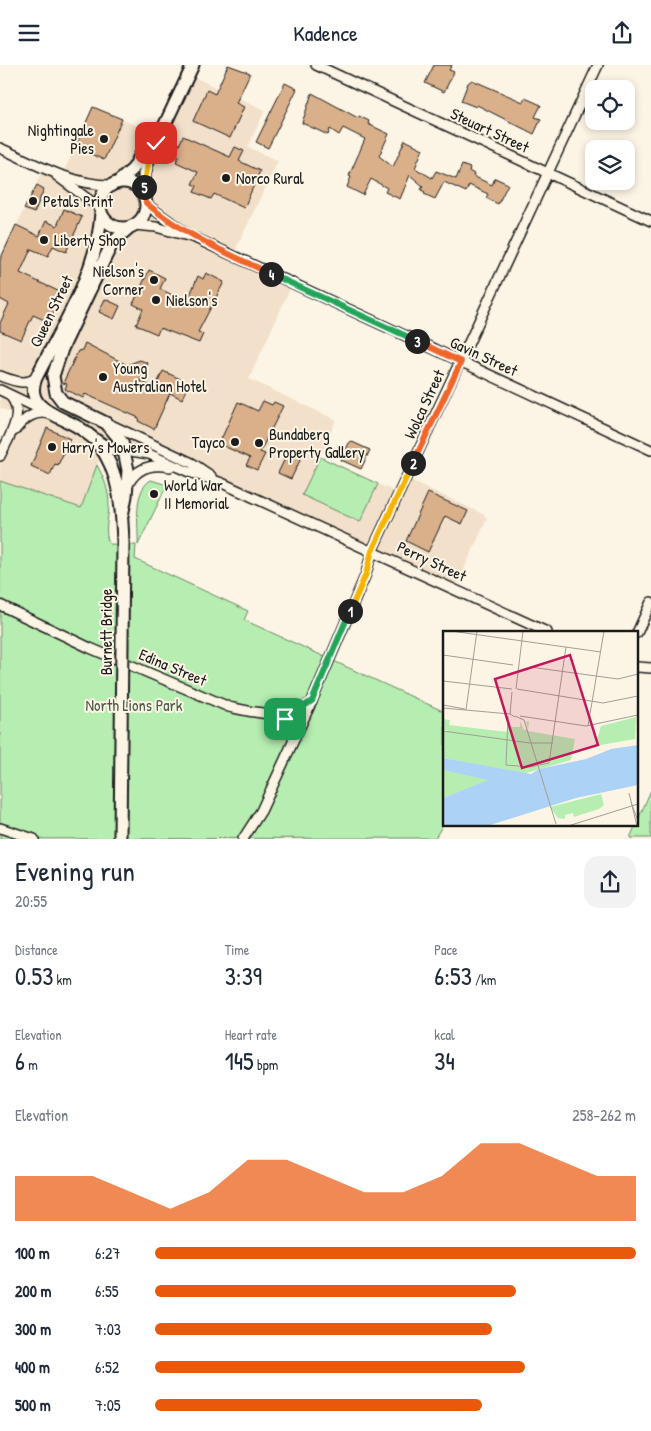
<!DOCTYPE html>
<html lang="en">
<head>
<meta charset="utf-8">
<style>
	body { margin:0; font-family:"Patrick Hand",sans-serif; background:#f2f2f3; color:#1f2937; height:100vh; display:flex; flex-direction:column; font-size:19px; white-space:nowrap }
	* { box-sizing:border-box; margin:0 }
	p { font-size:16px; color:#747a83 }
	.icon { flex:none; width:28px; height:28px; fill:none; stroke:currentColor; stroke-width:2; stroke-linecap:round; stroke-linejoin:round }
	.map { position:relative; height:774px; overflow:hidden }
	.details { display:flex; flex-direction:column; background:#fff; flex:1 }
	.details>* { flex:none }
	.controls { position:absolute; left:585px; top:15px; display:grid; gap:10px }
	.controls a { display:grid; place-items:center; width:50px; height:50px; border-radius:10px; background:#fff; box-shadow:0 2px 8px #0003; font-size:25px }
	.pin { position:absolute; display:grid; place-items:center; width:42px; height:42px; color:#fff; margin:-21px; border-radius:10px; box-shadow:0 2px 8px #0006 }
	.km { position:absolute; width:25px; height:25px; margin:-12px; border-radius:50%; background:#222; color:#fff; font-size:14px; line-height:25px; text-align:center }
	.round { display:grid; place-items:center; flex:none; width:52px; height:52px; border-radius:15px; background:#f2f2f3 }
	.overview { display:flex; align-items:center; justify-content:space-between; height:85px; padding:0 15px }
	h1 { font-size:28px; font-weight:600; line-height:38px }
	.figures { display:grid; grid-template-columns:repeat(3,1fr); gap:8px; height:85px; padding:5px 15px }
	.figures div { display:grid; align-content:center }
	.figures b { font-size:25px; font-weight:600 }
	.figures small { font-size:14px; font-weight:400 }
	.figures p { font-size:14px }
	.chart { height:140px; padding:10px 15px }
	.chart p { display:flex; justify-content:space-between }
	.chart svg { width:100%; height:90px; margin-top:5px; fill:#ea580c; opacity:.7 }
	ul { padding:0 15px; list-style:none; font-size:16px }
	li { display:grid; grid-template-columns:80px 60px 1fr; align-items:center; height:38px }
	li i { height:12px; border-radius:6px; background:#ea580c }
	header { display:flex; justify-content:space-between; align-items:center; height:65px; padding:0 15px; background:#fff; font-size:22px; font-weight:600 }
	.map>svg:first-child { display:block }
	.built { fill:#f2e0ca }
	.green { fill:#b6eeb1; stroke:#698566 }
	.building { fill:#dab08b; stroke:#1c1c1c }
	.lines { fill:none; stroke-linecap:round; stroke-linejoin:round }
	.street-casing { stroke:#1c1c1c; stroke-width:12 }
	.secondary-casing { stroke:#1c1c1c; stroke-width:15 }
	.street { stroke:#fcf5e5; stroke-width:9 }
	.secondary { stroke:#fcf5e5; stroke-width:11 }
	.secondary-bridge-casing { stroke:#1c1c1c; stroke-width:15; stroke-linecap:butt }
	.secondary-bridge { stroke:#fcf5e5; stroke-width:11 }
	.split-1-casing { stroke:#fff; stroke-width:10 }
	.split-2-casing { stroke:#fff; stroke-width:10 }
	.split-3-casing { stroke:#fff; stroke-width:10 }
	.split-4-casing { stroke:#fff; stroke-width:10 }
	.split-5-casing { stroke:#fff; stroke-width:10 }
	.split-6-casing { stroke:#fff; stroke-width:10 }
	.split-1 { stroke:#22a559; stroke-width:6 }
	.split-2 { stroke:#f5b400; stroke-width:6 }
	.split-3 { stroke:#f0652b; stroke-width:6 }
	.split-4 { stroke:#22a559; stroke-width:6 }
	.split-5 { stroke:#f0652b; stroke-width:6 }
	.split-6 { stroke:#f5b400; stroke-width:6 }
	.poi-dot { fill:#1c1c1c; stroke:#fcf5e5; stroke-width:2 }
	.labels { text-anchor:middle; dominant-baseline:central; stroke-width:4; stroke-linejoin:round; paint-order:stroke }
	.poi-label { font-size:16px; fill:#1c1c1c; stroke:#fcf5e5; text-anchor:start }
	.street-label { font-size:16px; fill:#1c1c1c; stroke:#fcf5e5 }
	.park-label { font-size:16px; fill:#4a5b49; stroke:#fcf5e5 }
	.inset-road { fill:none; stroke:#a29e95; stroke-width:1 }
	.view { fill:#c2185b; fill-opacity:0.15; stroke:#c2185b; stroke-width:2.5 }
	.inset-edge { fill:none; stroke:#1c1c1c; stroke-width:2.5 }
</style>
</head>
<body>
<header><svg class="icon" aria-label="menu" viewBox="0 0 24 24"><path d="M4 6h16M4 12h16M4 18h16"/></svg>Kadence<svg class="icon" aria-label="share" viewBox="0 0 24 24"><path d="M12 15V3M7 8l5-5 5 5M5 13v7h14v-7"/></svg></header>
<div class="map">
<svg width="651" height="774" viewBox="0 0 651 774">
	<rect width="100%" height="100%" fill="#fcf5e5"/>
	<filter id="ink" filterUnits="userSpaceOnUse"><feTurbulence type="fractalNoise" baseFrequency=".02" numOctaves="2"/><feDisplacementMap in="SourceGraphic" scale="10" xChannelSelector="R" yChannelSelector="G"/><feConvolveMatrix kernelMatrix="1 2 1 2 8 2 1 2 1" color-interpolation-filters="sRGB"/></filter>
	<g filter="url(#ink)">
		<path class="built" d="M 185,8 L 265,45 L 248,82 L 278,96 L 233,190 L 293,217 L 249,314 L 336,355 L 320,392 L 400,429 L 408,414 L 485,450 L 487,454 L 455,524 L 156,391 L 107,382 L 97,400 L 81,443 L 0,416 L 0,389 L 16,350 L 0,343 L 0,195 L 44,102 L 63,108 L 93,42 L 156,69 Z"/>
		<path class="green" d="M 320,392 L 378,419 L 360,457 L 302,430 Z
			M 97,400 C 104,413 109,425 109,441 C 108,455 104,466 109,479 L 136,480 L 135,494 L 248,546 L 244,555 L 445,647 L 445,756 L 435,773 L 0,774 L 0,416 L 81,443 Z
			M 151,415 L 167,420 L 138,480 C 139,461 132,426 151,415 Z
			M 651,725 L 651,773 L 630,773 Z"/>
		<path class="building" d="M 228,0 L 250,8 L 236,38 L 244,42 L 230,73 L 193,56 L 207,25 L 215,29 Z
			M 434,0 L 452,0 L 449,5 L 454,7 L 444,27 L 425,18 Z
			M 472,15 L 523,37 L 525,33 L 541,40 L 535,52 L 541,54 L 534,69 L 477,40 L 476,42 L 461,36 L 468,18 Z
			M 285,18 L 297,24 L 268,83 L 256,77 Z
			M 312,28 L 358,53 L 359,51 L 369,56 L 368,59 L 389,69 L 379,91 L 393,102 L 405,75 L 423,84 L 415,103 L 432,113 L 436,106 L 456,114 L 462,100 L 470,103 L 469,106 L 474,109 L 473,111 L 492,120 L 495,113 L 508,119 L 498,139 L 486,133 L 488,129 L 469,120 L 466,127 L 444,117 L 435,134 L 424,129 L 425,127 L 421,125 L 423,121 L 410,110 L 400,134 L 385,127 L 387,123 L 371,114 L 363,130 L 347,122 L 351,112 L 349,111 L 365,74 L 343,63 L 339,70 L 330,64 L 328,70 L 302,58 Z
			M 93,42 L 122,54 L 104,95 L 75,82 Z
			M 183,71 L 230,92 L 235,82 L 244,86 L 239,96 L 260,106 L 244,143 L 214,129 L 211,134 L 194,127 L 197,121 L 192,119 L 198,107 L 176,97 L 179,91 L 175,89 Z
			M 37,120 L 44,124 L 34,148 L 24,144 Z
			M 64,144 L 82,152 L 66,187 L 53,181 L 48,191 L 31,184 L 20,208 L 62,228 L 49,257 L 33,250 L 21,275 L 0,266 L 0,258 L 9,239 L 0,234 L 0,195 L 16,160 L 39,171 L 46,156 L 57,161 Z
			M 149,205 L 165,213 L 160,224 L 187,237 L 198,211 L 203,214 L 206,208 L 224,217 L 198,267 L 203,269 L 199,278 L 160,263 L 157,269 L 136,260 L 143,244 L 133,239 Z
			M 105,234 L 120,241 L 114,254 L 99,247 Z
			M 85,278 L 127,300 L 140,295 L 148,298 L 140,316 L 155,323 L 163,306 L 189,318 L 182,334 L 170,328 L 154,364 L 138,356 L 139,353 L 85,329 L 83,333 L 65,324 L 67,319 L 63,318 L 78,286 L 82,285 Z
			M 263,336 L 272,340 L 274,337 L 283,341 L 260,387 L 265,389 L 257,405 L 246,400 L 250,393 L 219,379 L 238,337 L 258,346 Z
			M 47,363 L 70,374 L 58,400 L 55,399 L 50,410 L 31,401 Z
			M 350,376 L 370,385 L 361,404 L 341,395 Z
			M 290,383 L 303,389 L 291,414 L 278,408 Z
			M 428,428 L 468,446 L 462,459 L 445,451 L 428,487 L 406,476 Z"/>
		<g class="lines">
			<defs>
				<path id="street" d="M 316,0 L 651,156
					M 0,83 C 34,98 73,121 112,120
					M 57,111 L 100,143
					M 146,139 L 186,168
					M 134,160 L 156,162 L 195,173 L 651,385
					M 0,311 C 12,315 25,321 36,313
					M 0,325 L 44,346
					M 107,358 L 192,398 L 211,411
					M 14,366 C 25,353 34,345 51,349
					M 125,385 L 149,389 L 189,407 L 222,418 L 547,567
					M 0,391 C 8,374 27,346 9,330
					M 127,422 C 135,403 151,398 170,402
					M 0,540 L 90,583 L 229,642 C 257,648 287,656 312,637
					M 637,568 L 651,537
					M 637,602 L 651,603
					M 277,650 C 289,655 294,661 293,674
					M 0,763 L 34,774
					M 243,774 L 261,746 L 312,636 L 366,509 L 372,486 L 598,0"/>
				<path id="secondary" d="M100 140a23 23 0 1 1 46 0a23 23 0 1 1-46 0Z
					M 117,118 L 133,104 L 147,79
					M 145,132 L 144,109 L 149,93 L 193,0
					M 101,147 C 98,207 62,261 36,313 C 23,343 60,351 78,362 C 97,374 100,384 125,385
					M 98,379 C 120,406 122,445 123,479
					M 122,451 L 126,431 L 128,405 L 122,377 L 106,358 L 63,337 L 56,328 L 53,311 L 62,284 L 105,193 L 113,177 L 130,162"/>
			</defs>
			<use href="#street" class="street-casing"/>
			<use href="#secondary" class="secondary-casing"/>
			<use href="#street" class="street"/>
			<use href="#secondary" class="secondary"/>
			<defs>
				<path id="secondary-bridge" d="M 120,774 L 123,479"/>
			</defs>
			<use href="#secondary-bridge" class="secondary-bridge-casing"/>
			<use href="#secondary-bridge" class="secondary-bridge"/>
		</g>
	</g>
	<g class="lines" filter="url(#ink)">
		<defs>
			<path id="split-1" d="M 285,654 L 270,649 L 296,646 L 312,636 L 350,546"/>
			<path id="split-2" d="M 350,546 L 366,509 L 372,486 L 413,398"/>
			<path id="split-3" d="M 413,398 L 461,297 L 417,276"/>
			<path id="split-4" d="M 271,209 L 417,276"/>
			<path id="split-5" d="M 144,122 L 146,138 C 184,170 227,188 271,209"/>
			<path id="split-6" d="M 144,122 L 149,93 L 156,78"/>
		</defs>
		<use href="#split-1" class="split-1-casing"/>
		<use href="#split-2" class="split-2-casing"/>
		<use href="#split-3" class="split-3-casing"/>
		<use href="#split-4" class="split-4-casing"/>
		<use href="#split-5" class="split-5-casing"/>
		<use href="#split-6" class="split-6-casing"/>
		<use href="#split-1" class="split-1"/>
		<use href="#split-2" class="split-2"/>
		<use href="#split-3" class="split-3"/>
		<use href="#split-4" class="split-4"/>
		<use href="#split-5" class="split-5"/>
		<use href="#split-6" class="split-6"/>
	</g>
	<g class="poi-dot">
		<circle cx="104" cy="74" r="5"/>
		<circle cx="226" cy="113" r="5"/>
		<circle cx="33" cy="136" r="5"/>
		<circle cx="44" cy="175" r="5"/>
		<circle cx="154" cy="215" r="5"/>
		<circle cx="156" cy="235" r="5"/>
		<circle cx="103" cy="312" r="5"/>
		<circle cx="235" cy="377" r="5"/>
		<circle cx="259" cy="378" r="5"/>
		<circle cx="52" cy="382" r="5"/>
		<circle cx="154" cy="429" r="5"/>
	</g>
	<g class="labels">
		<g class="poi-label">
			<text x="94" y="65" text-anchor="end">Nightingale<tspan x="94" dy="18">Pies</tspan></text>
			<text x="236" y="113">Norco Rural</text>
			<text x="43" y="136">Petals Print</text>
			<text x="54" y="175">Liberty Shop</text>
			<text x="144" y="206" text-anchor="end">Nielson's<tspan x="144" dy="18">Corner</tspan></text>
			<text x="166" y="235">Nielson's</text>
			<text x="113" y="303">Young<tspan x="113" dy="18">Australian Hotel</tspan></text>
			<text x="269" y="369">Bundaberg<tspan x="269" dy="18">Property Gallery</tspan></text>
			<text x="225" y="377" text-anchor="end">Tayco</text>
			<text x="62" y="382">Harry's Mowers</text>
			<text x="164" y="420">World War<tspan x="164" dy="18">II Memorial</tspan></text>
		</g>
		<g class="street-label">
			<text transform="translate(490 65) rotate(25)">Steuart Street</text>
			<text transform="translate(51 246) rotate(-64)">Queen Street</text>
			<text transform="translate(484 291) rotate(25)">Gavin Street</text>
			<text transform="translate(424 339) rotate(-65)">Wolca Street</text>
			<text transform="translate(432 496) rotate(25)">Perry Street</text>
			<text transform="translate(106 567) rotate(-90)">Burnett Bridge</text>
			<text transform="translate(173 602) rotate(23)">Edina Street</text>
		</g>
		<g class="park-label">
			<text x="134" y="640">North Lions Park</text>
		</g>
	</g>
	<g transform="translate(443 566)">
		<rect width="195" height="195" fill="#fcf5e5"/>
		<path d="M 193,86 L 192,108 L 152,115 L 158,95 ZM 0,88 L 7,89 L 6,94 L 64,101 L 65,96 L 77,96 L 77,90 L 81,99 L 85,98 L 83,91 L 86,90 L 85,100 L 132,108 L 128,129 L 80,143 L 0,127 L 0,101 L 5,99 L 0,99 ZM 0,139 L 39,145 L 46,149 L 0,167 ZM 158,163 L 161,174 L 156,178 L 131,186 L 130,182 L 122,184 L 122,188 L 115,187 L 107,176 Z" fill="#b6eeb1"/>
		<path d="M 195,114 L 195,154 L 133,167 L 44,195 L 0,195 L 0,167 L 45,149 L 0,139 L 0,127 L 88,143 L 96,138 L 143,128 L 168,118 Z" fill="#acd3f6"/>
		<path class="inset-road" d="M 8,0 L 158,21M 0,24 L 70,34M 87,36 L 175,48 L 195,43M 0,50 L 69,58M 73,58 L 80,0M 74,58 L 160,72 L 195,65M 69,61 L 67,83 L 72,86M 0,74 L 22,78M 0,77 L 67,83M 23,79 L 34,0M 65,85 L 63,134 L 87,136 L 106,132 L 123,16M 72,85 L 81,89 L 113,193M 77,85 L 143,95 L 195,84M 145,95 L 161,0M 0,100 L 87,112 L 110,112M 186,162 L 194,195M 188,171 L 195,190M 125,195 L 195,173"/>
		<path class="view" d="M 127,24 L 155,114 L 79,137 L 52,48 Z"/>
		<rect width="195" height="195" class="inset-edge"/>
	</g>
</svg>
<div class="controls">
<a><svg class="icon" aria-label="locate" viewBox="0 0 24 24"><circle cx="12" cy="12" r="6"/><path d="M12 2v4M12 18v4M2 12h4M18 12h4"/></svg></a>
<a><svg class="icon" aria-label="layers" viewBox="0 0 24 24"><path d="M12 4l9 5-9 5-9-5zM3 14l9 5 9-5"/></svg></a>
</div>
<div class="pin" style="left:285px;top:654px;background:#1e9e55"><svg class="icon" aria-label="arrive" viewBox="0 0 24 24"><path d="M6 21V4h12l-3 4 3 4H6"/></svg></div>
<div class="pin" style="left:156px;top:78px;background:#d93025"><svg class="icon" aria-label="check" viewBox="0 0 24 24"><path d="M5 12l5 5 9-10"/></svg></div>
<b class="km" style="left:350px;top:546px">1</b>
<b class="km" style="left:413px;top:398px">2</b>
<b class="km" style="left:417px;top:276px">3</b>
<b class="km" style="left:271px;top:209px">4</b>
<b class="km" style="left:144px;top:122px">5</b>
</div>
<section class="details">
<div class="overview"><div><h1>Evening run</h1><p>20:55</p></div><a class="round"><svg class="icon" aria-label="share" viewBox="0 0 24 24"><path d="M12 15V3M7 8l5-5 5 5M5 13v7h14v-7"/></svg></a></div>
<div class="figures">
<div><p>Distance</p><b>0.53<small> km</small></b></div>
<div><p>Time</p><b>3:39</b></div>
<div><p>Pace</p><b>6:53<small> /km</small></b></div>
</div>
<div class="figures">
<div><p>Elevation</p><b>6<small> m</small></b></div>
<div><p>Heart rate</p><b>145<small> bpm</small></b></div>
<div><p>kcal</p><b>34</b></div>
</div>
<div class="chart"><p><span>Elevation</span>258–262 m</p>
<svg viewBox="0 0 160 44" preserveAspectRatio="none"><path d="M0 44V22L10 22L20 22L30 30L40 38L50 30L60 14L70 14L80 22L90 30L100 30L110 22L120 6L130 6L140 14L150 22L160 22V44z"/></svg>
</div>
<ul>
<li><b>100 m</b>6:27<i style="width:100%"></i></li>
<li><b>200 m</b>6:55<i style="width:75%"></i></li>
<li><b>300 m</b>7:03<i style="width:70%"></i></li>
<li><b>400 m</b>6:52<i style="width:77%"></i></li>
<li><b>500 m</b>7:05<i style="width:68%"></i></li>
</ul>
</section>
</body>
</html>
